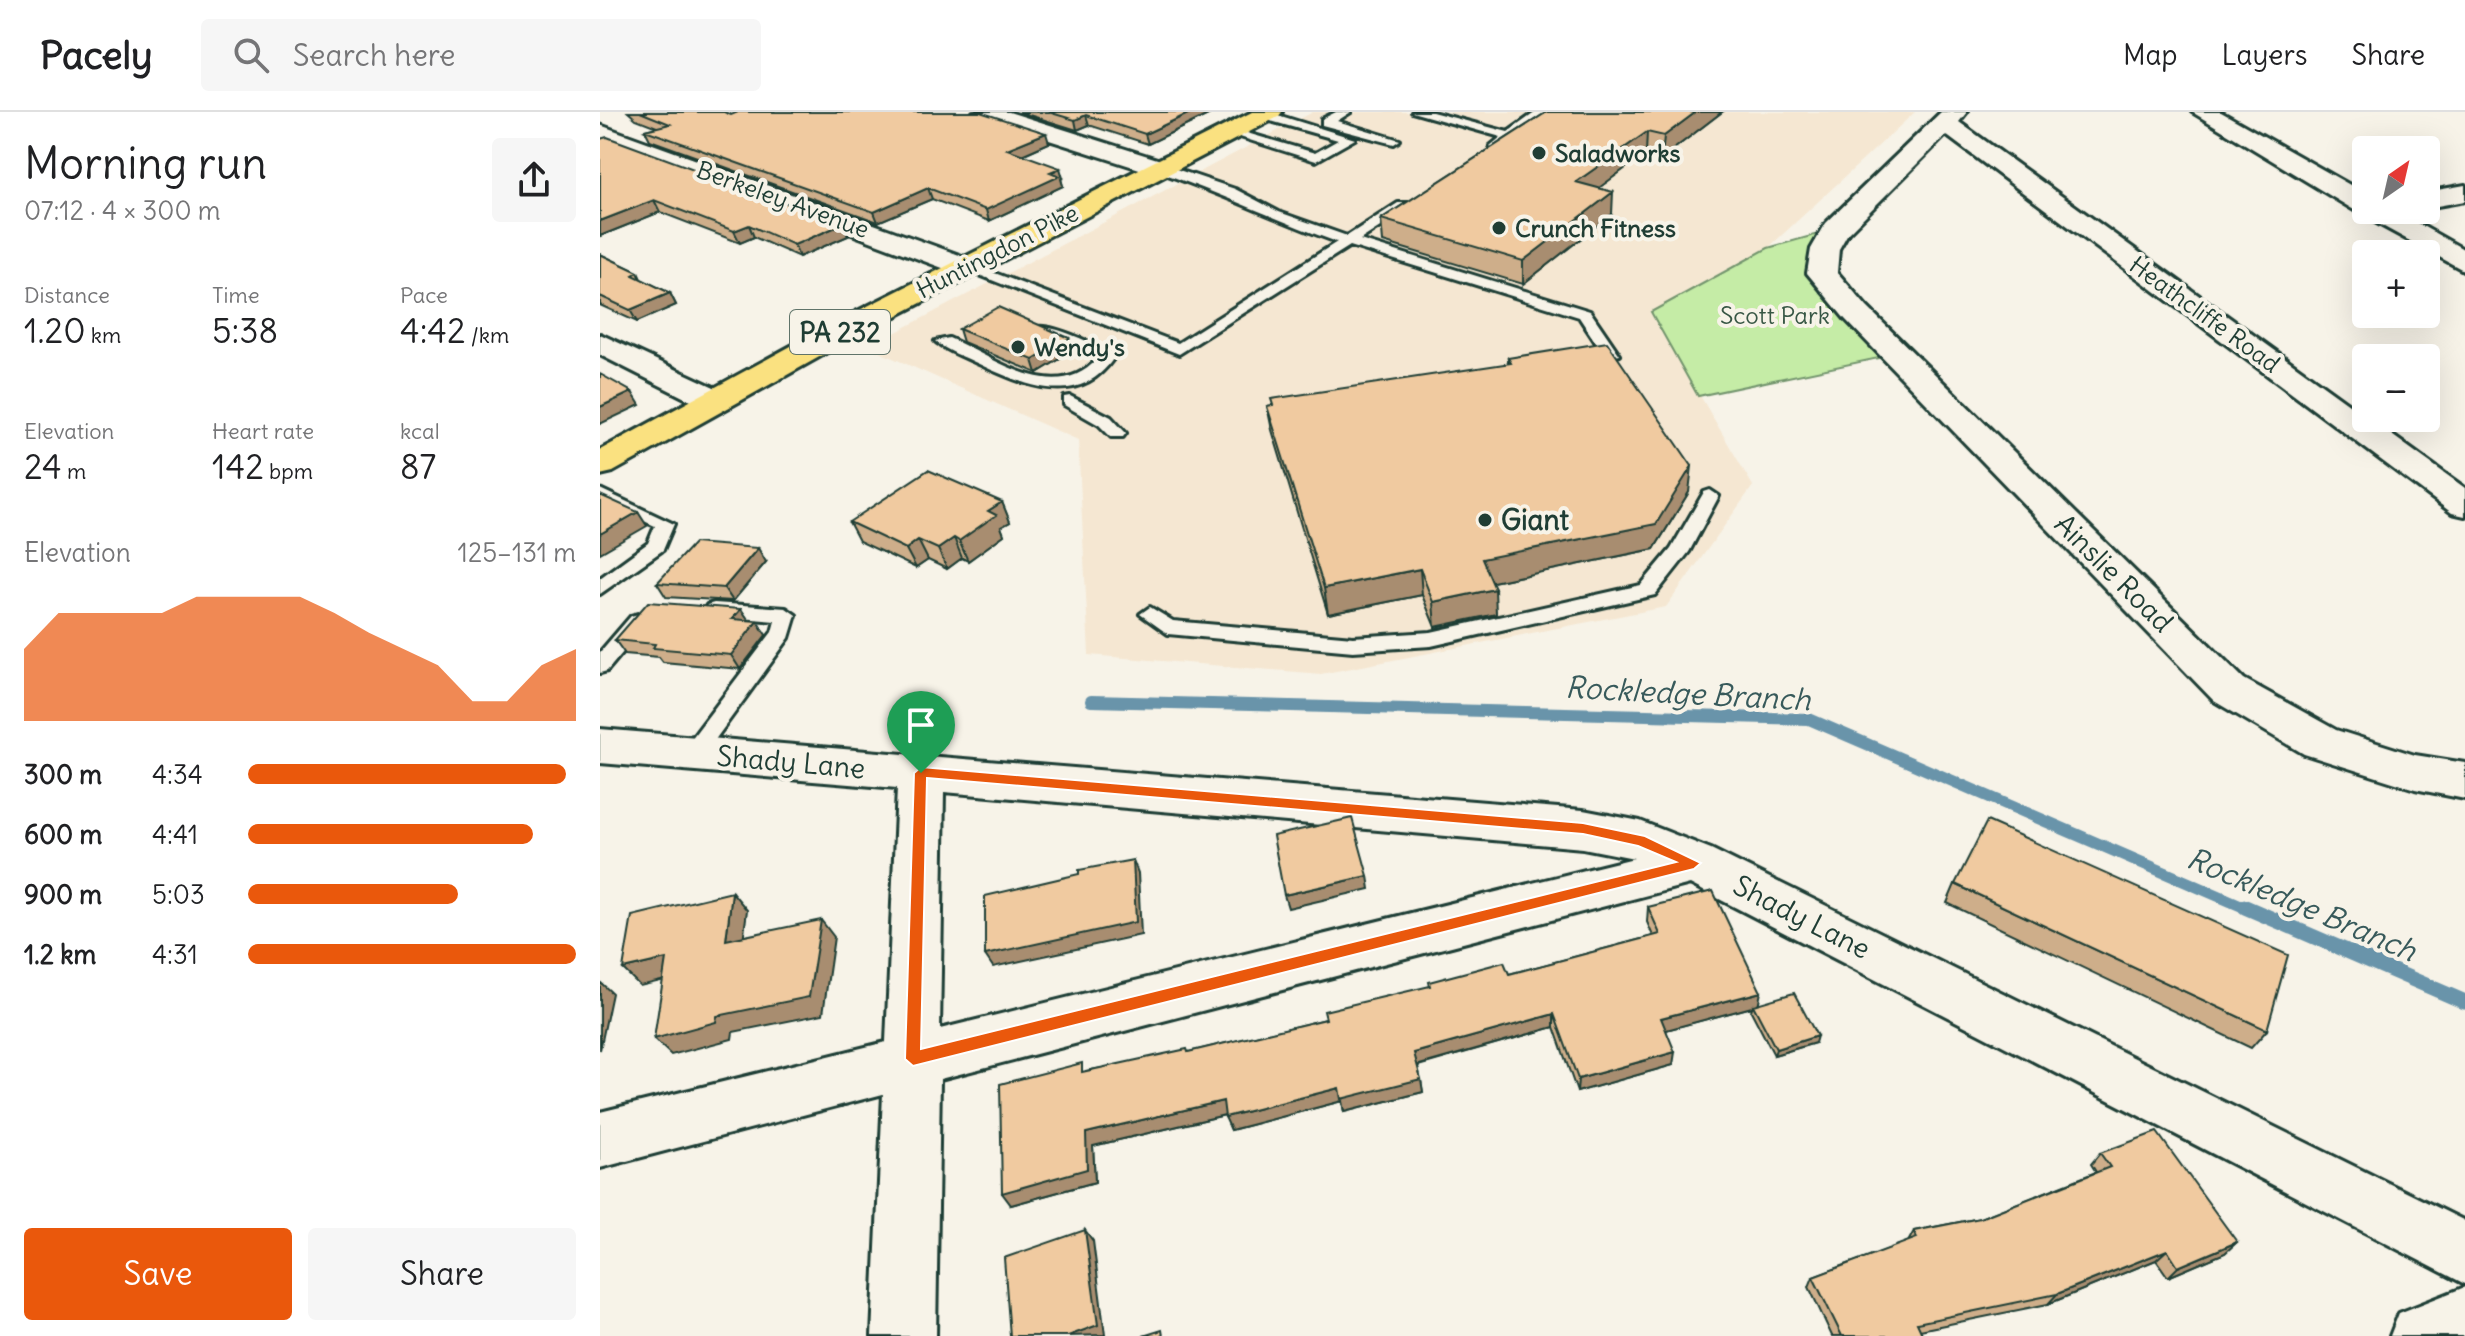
<!DOCTYPE html>
<html lang="en">
<head>
<meta charset="utf-8">
<style>
	body { margin:0; font-family:Delius,sans-serif; background:#f6f6f6; color:#202124; height:100vh; display:flex; flex-direction:column; font-size:30px; white-space:nowrap }
	* { box-sizing:border-box; margin:0 }
	p { font-size:26px; color:#757577 }
	.icon { flex:none; width:44px; height:44px; fill:none; stroke:currentColor; stroke-width:2; stroke-linecap:round; stroke-linejoin:round }
	.map { position:relative; flex:1; overflow:hidden }
	.sheet { display:flex; flex-direction:column; background:#fff; width:600px }
	.sheet>* { flex:none }
	.needle { width:52px; rotate:34deg }
	.fabs { position:absolute; left:1752px; top:24px; display:grid; gap:16px }
	.fabs a { display:grid; place-items:center; width:88px; height:88px; border-radius:8px; background:#fff; box-shadow:0 8px 32px #0002; font-size:40px }
	.pin { position:absolute; display:grid; place-items:center; width:68px; height:68px; color:#fff; margin:-82px -34px; border-radius:50% 50% 50% 0; rotate:-45deg; box-shadow:0 0 8px #0007 }
	.pin .icon { rotate:45deg }
	.round { display:grid; place-items:center; flex:none; width:84px; height:84px; border-radius:8px; background:#f6f6f6 }
	.summary { display:flex; align-items:center; justify-content:space-between; height:136px; padding:0 24px }
	h1 { font-size:44px; font-weight:600; line-height:60px }
	.stats { display:grid; grid-template-columns:repeat(3,1fr); gap:12px; height:136px; padding:8px 24px }
	.stats div { display:grid; align-content:center }
	.stats b { font-size:34px; font-weight:600 }
	.stats small { font-size:22px; font-weight:400 }
	.stats p { font-size:22px }
	.chart { height:224px; padding:16px 24px }
	.chart p { display:flex; justify-content:space-between }
	.chart svg { width:100%; height:144px; margin-top:8px; fill:#ea580c; opacity:.7 }
	.button { display:flex; gap:16px; margin-top:auto; padding:16px 24px }
	.button a { flex:1; height:92px; border-radius:8px; background:#ea580c; color:#fff; font-size:32px; font-weight:600; line-height:92px; text-align:center }
	.button a+a { background:#f6f6f6; color:#202124 }
	ul { padding:0 24px; list-style:none; font-size:26px }
	li { display:grid; grid-template-columns:128px 96px 1fr; align-items:center; height:60px }
	li i { height:20px; border-radius:10px; background:#ea580c }
	header { display:flex; align-items:center; gap:48px; box-sizing:border-box; height:112px; padding:0 40px; background:#fff; border-bottom:2px solid #e0e0e0 }
	header strong { font-size:38px }
	nav { display:flex; gap:44px; margin-inline-start:auto; font-size:28px }
	.search { width:560px; height:72px; background:#f6f6f6; display:flex; align-items:center; gap:20px; box-sizing:border-box; padding:0 28px; border-radius:8px; color:#757577; font-size:30px }
	main { display:flex; flex:1; min-height:0 }
	.map>svg:first-child { display:block }
	.built { fill:#f5e7d2 }
	.green { fill:#c5eca6; stroke:#72946d; stroke-width:2 }
	.lines { fill:none; stroke-linecap:round; stroke-linejoin:round }
	.stream-far1 { stroke:#6994aa; stroke-width:12 }
	.stream { stroke:#6994aa; stroke-width:15 }
	.service-casing { stroke:#1f3d34; stroke-width:6 }
	.minor-casing { stroke:#1f3d34; stroke-width:6 }
	.primary-casing { stroke:#1f3d34; stroke-width:6 }
	.service { fill:#f7f3e8; fill-rule:evenodd }
	.minor { fill:#f7f3e8; fill-rule:evenodd }
	.primary { fill:#fae180; fill-rule:evenodd }
	.wall { fill:#ceae8a; stroke:#1f3d34; stroke-width:2 }
	.shaded-wall { fill:#a88d70; stroke:#1f3d34; stroke-width:2 }
	.building { fill:#f0caa0; stroke:#1f3d34; stroke-width:2 }
	.route { fill:#ea580c; stroke:#fff; stroke-width:2; fill-rule:evenodd }
	.poi-dot { fill:#1f3d34; stroke:#f7f3e8; stroke-width:3 }
	.labels { text-anchor:middle; dominant-baseline:central; stroke-width:8; stroke-linejoin:round; paint-order:stroke }
	.far-poi-label { font-size:24px; font-weight:bold; fill:#1f3d34; stroke:#f7f3e8; text-anchor:start }
	.far-street-label { font-size:24px; fill:#1f3d34; stroke:#f7f3e8 }
	.far-park-label { font-size:24px; fill:#385745; stroke:#f7f3e8 }
	.shield { fill:#f7f3e8; stroke:#60746a; stroke-width:2 }
	.shield-label { font-size:26px; font-weight:bold; fill:#1f3d34 }
	.poi-label { font-size:28px; font-weight:bold; fill:#1f3d34; stroke:#f7f3e8; text-anchor:start }
	.street-label { font-size:28px; fill:#1f3d34; stroke:#f7f3e8 }
	.water-label { font-size:30px; font-style:italic; fill:#385a5b; stroke:#f7f3e8 }
</style>
</head>
<body>
<header>
<strong>Pacely</strong>
<div class="search"><svg class="icon" aria-label="search" viewBox="0 0 24 24"><circle cx="10" cy="10" r="6"/><path d="M15 15l6 6"/></svg>Search here</div>
<nav><a>Map</a><a>Layers</a><a>Share</a></nav>
</header>
<main>
<section class="sheet">
<div class="summary"><div><h1>Morning run</h1><p>07:12 · 4 × 300 m</p></div><a class="round"><svg class="icon" aria-label="share" viewBox="0 0 24 24"><path d="M12 15V3M7 8l5-5 5 5M5 13v7h14v-7"/></svg></a></div>
<div class="stats">
<div><p>Distance</p><b>1.20<small> km</small></b></div>
<div><p>Time</p><b>5:38</b></div>
<div><p>Pace</p><b>4:42<small> /km</small></b></div>
</div>
<div class="stats">
<div><p>Elevation</p><b>24<small> m</small></b></div>
<div><p>Heart rate</p><b>142<small> bpm</small></b></div>
<div><p>kcal</p><b>87</b></div>
</div>
<div class="chart"><p><span>Elevation</span>125–131 m</p>
<svg viewBox="0 0 160 44" preserveAspectRatio="none"><path d="M0 44V22L10 11L20 11L30 11L40 11L50 6L60 6L70 6L80 6L90 11L100 17L110 22L120 27L130 38L140 38L150 27L160 22V44z"/></svg>
</div>
<ul>
<li><b>300 m</b>4:34<i style="width:97%"></i></li>
<li><b>600 m</b>4:41<i style="width:87%"></i></li>
<li><b>900 m</b>5:03<i style="width:64%"></i></li>
<li><b>1.2 km</b>4:31<i style="width:100%"></i></li>
</ul>
<div class="button"><a>Save</a><a>Share</a></div>
</section>
<div class="map">
<svg width="1865" height="1224" viewBox="0 0 1865 1224">
	<rect width="100%" height="100%" fill="#f7f3e8"/>
	<filter id="ink" filterUnits="userSpaceOnUse"><feTurbulence type="fractalNoise" baseFrequency=".0125" numOctaves="2"/><feDisplacementMap in="SourceGraphic" scale="16" xChannelSelector="R" yChannelSelector="G"/><feConvolveMatrix kernelMatrix="1 2 1 2 8 2 1 2 1" color-interpolation-filters="sRGB"/></filter>
	<g filter="url(#ink)">
		<path class="built" d="M 713,0 L 1315,0 L 1168,136 L 1051,200 L 1153,374 L 1066,495 L 721,562 L 489,543 L 478,328 L 268,235 Z"/>
		<path class="green" d="M 1236,117 L 1222,161 L 1298,242 L 1098,284 L 1051,200 L 1168,136 Z"/>
		<g class="lines">
			<path class="stream-far1" d="M 491,589 L 1209,607 L 1649,797"/>
			<path class="stream" d="M 1645,795 L 1865,890"/>
			<defs>
				<path id="service" d="M 660,0 L 668,0 L 755,27 L 716,49 L 624,20 L 630,16 L 715,41 L 738,28 L 660,6 Z
					M 736,0 L 751,0 L 737,9 L 800,28 L 794,32 L 722,13 L 722,7 Z
					M 812,0 L 832,0 L 908,20 L 936,0 L 950,0 L 896,38 L 890,34 L 901,25 Z
					M 561,52 L 635,77 L 679,100 L 747,124 L 798,91 L 808,91 L 808,97 L 760,128 L 990,199 L 1020,243 L 1006,246 L 979,205 L 750,134 L 579,242 L 359,155 L 371,152 L 578,231 L 737,130 C 676,108 618,80 556,59 L 555,56 Z
					M 437,215 C 452,212 504,234 513,247 C 478,297 424,273 379,252 C 365,245 346,239 335,229 L 349,226 C 393,245 456,294 497,247 L 437,221 Z
					M 470,284 L 511,305 L 526,321 L 523,325 L 511,325 L 499,313 L 464,293 L 464,285 Z
					M 0,377 L 74,412 L 63,438 L 0,482 L 0,466 L 48,431 L 55,414 L 0,389 Z
					M 1110,378 L 1119,384 L 1089,440 L 1055,483 L 831,534 L 753,539 L 568,522 L 540,502 L 550,495 L 573,509 L 753,525 L 831,520 L 1041,473 L 1071,437 L 1104,380 Z
					M 114,491 L 186,496 L 196,503 L 189,526 L 101,647 L 85,647 L 82,641 L 85,635 L 172,520 L 175,509 L 107,503 L 104,498 L 107,493 Z
					M 38,502 L 45,504 L 48,509 L 45,514 L 7,559 L 0,561 L 0,540 L 31,504 Z"/>
				<path id="minor" d="M 373,0 L 409,0 L 570,51 L 574,56 L 561,64 L 552,61 L 377,5 Z
					M 1341,0 L 1367,0 L 1359,10 L 1865,376 L 1865,404 L 1852,401 L 1346,23 L 1248,121 L 1239,137 L 1237,160 L 1267,195 L 1644,567 L 1736,618 L 1815,643 L 1865,651 L 1865,687 L 1815,677 L 1704,642 L 1614,589 L 1245,207 L 1212,167 L 1207,161 L 1211,137 L 1226,111 Z
					M 1592,0 L 1621,0 L 1766,82 L 1766,98 L 1794,98 L 1865,138 L 1865,159 L 1764,104 Z
					M 0,13 L 376,149 L 380,155 L 376,161 L 356,161 L 0,28 Z
					M 1865,73 L 1865,89 L 1826,96 L 1826,80 Z
					M 0,222 L 127,281 L 132,288 L 127,295 L 115,298 L 103,295 L 0,243 Z
					M 0,617 L 983,698 L 1040,709 L 1111,737 L 1865,1109 L 1865,1172 L 1090,772 L 340,967 L 336,1224 L 272,1224 L 283,982 L 0,1056 L 0,1000 L 286,930 L 297,676 L 0,651 ZM 344,680 L 983,736 L 1034,746 L 340,917 Z
					M 1865,1175 L 1865,1224 L 1790,1224 L 1799,1201 Z"/>
				<path id="primary" d="M 652,0 L 682,0 L 678,5 L 248,229 L 13,360 L 0,363 L 0,338 L 226,215 Z"/>
			</defs>
			<use href="#service" class="service-casing"/>
			<use href="#minor" class="minor-casing"/>
			<use href="#primary" class="primary-casing"/>
			<use href="#service" class="service"/>
			<use href="#minor" class="minor"/>
			<use href="#primary" class="primary"/>
		</g>
		<path class="wall" d="M 28,0 L 124,0 L 131,3 L 449,31 L 422,43 L 463,66 L 461,67 L 463,74 L 389,109 L 332,87 L 278,110 L 50,28 L 45,18 L 57,15 L 36,7 Z
			M 419,0 L 614,0 L 548,32 L 489,13 L 477,18 Z
			M 947,0 L 1122,0 L 1062,46 L 1046,41 L 998,76 L 1012,102 L 923,172 L 783,130 L 781,107 Z
			M 0,27 L 248,124 L 199,145 L 154,125 L 140,131 L 60,100 L 0,124 Z
			M 0,142 L 38,160 L 41,167 L 70,181 L 76,193 L 37,210 L 0,193 Z
			M 359,217 L 469,226 L 473,239 L 437,261 L 363,230 Z
			M 908,246 L 1089,380 L 1054,437 L 892,470 L 896,502 L 835,515 L 822,483 L 728,502 L 672,318 L 667,294 L 908,252 Z
			M 402,390 L 410,410 L 401,415 L 404,423 L 368,449 L 362,446 L 347,457 L 328,448 L 316,456 L 259,429 L 249,410 Z
			M 166,450 L 133,489 L 66,485 L 57,471 Z
			M 141,497 L 149,509 L 166,523 L 140,557 L 63,550 L 59,545 L 25,542 L 15,528 Z
			M 1355,772 L 1667,918 L 1651,936 L 1347,791 Z
			M 1048,795 L 1158,891 L 1215,931 L 1174,943 L 1151,899 L 1152,895 L 1066,918 L 1073,953 L 977,980 L 954,915 L 818,954 L 823,980 L 744,1000 L 742,989 L 631,1018 L 625,1003 L 493,1034 L 495,1070 L 411,1093 L 486,959 L 589,940 L 726,907 L 909,862 L 1053,824 L 1047,810 Z
			M 1500,1041 L 1637,1130 L 1625,1141 L 1568,1165 L 1556,1148 L 1448,1192 L 1320,1218 L 1323,1224 L 1232,1224 L 1209,1175 L 1213,1165 L 1308,1130 L 1314,1119 L 1380,1106 L 1496,1060 L 1491,1052 Z"/>
		<path class="shaded-wall" d="M 592,0 L 614,0 L 548,32 L 545,22 Z
			M 1096,0 L 1122,0 L 1062,46 L 1064,24 Z
			M 486,3 L 489,13 L 477,18 L 475,8 Z
			M 1047,20 L 1046,41 L 976,93 L 976,70 Z
			M 446,21 L 449,31 L 410,48 L 407,37 Z
			M 460,56 L 463,66 L 461,67 L 463,74 L 389,109 L 386,98 Z
			M 328,76 L 332,87 L 278,110 L 274,100 Z
			M 1013,80 L 1012,102 L 923,172 L 923,149 Z
			M 54,88 L 60,100 L 0,124 L 0,109 Z
			M 243,112 L 248,124 L 199,145 L 194,133 Z
			M 149,113 L 154,125 L 140,131 L 134,119 Z
			M 70,181 L 76,193 L 37,210 L 30,198 Z
			M 469,226 L 473,239 L 437,261 L 433,248 Z
			M 32,280 L 40,293 L 0,312 L 0,295 Z
			M 1092,354 L 1089,380 L 1054,437 L 883,472 L 882,447 Z
			M 402,390 L 410,410 L 401,415 L 404,423 L 368,449 L 359,429 L 388,399 Z
			M 38,400 L 47,414 L 0,441 L 0,422 Z
			M 354,426 L 362,446 L 347,457 L 338,437 Z
			M 318,428 L 328,448 L 316,456 L 306,437 Z
			M 158,436 L 166,450 L 133,489 L 124,476 Z
			M 820,457 L 822,483 L 728,502 L 724,476 Z
			M 895,477 L 896,502 L 835,515 L 833,490 Z
			M 141,497 L 150,510 L 132,507 Z
			M 157,509 L 166,523 L 140,557 L 131,543 Z
			M 533,748 L 538,761 L 541,823 L 393,855 L 385,843 Z
			M 768,764 L 770,777 L 688,796 L 684,783 Z
			M 132,780 L 147,798 L 141,845 L 126,828 Z
			M 221,808 L 234,825 L 223,902 L 133,920 L 132,927 L 71,943 L 54,927 L 117,904 Z
			M 66,847 L 82,864 L 40,874 L 23,857 Z
			M 0,870 L 12,881 L 0,938 Z
			M 1161,880 L 1158,894 L 1153,893 L 1152,895 L 1059,920 L 1061,906 Z
			M 954,902 L 954,915 L 816,954 L 814,941 Z
			M 1217,924 L 1215,931 L 1174,943 L 1176,937 Z
			M 1075,940 L 1073,953 L 977,980 L 978,967 Z
			M 821,967 L 823,980 L 744,1000 L 742,989 L 631,1018 L 625,1005 L 739,976 Z
			M 623,989 L 629,1002 L 493,1034 L 495,1070 L 411,1093 L 402,1081 L 486,1021 Z
			M 485,1118 L 493,1129 L 505,1223 L 468,1224 Z
			M 1637,1130 L 1625,1141 L 1568,1165 L 1578,1155 Z
			M 1567,1138 L 1556,1148 L 1448,1192 L 1457,1182 Z"/>
		<path class="building" d="M 40,0 L 124,0 L 131,3 L 138,0 L 380,0 L 446,21 L 407,37 L 460,56 L 450,60 L 460,64 L 386,98 L 328,76 L 274,100 L 45,18 L 70,12 Z
			M 448,0 L 592,0 L 545,22 L 486,3 L 475,8 Z
			M 947,0 L 1096,0 L 1064,24 L 1047,20 L 976,70 L 1013,80 L 923,149 L 781,107 Z
			M 7,25 L 243,112 L 194,133 L 149,113 L 134,119 L 54,88 L 0,109 L 0,27 Z
			M 0,142 L 38,160 L 33,163 L 70,181 L 30,198 L 0,184 Z
			M 398,195 L 469,226 L 433,248 L 359,217 Z
			M 1007,230 L 1092,354 L 1056,412 L 882,447 L 895,477 L 833,490 L 820,457 L 724,476 L 667,294 L 673,293 L 671,287 L 911,251 L 908,246 Z
			M 0,262 L 32,280 L 0,295 Z
			M 328,358 L 402,390 L 388,399 L 396,403 L 359,429 L 354,426 L 338,437 L 318,428 L 306,437 L 249,410 Z
			M 0,383 L 38,400 L 0,422 Z
			M 94,431 L 158,436 L 124,476 L 57,471 Z
			M 48,490 L 141,497 L 132,507 L 157,509 L 131,543 L 53,536 L 55,532 L 15,528 Z
			M 752,706 L 768,764 L 684,783 L 673,724 Z
			M 1387,709 L 1688,843 L 1667,918 L 1355,772 Z
			M 533,748 L 536,810 L 385,843 L 385,784 L 479,762 L 479,758 Z
			M 1113,779 L 1161,880 L 1061,906 L 1075,940 L 978,967 L 954,902 L 814,941 L 821,967 L 741,987 L 739,976 L 625,1005 L 623,989 L 486,1021 L 487,1057 L 402,1081 L 400,972 L 482,951 L 482,960 L 587,937 L 588,940 L 726,907 L 724,899 L 830,874 L 829,870 L 904,850 L 909,862 L 1060,822 L 1048,795 Z
			M 132,780 L 126,828 L 221,808 L 209,885 L 117,904 L 116,910 L 54,927 L 66,847 L 23,857 L 32,804 Z
			M 1194,881 L 1217,924 L 1176,937 L 1153,893 Z
			M 1557,1020 L 1637,1130 L 1578,1155 L 1567,1138 L 1457,1182 L 1317,1211 L 1323,1224 L 1242,1224 L 1213,1165 L 1317,1126 L 1314,1119 L 1380,1106 L 1510,1055 L 1500,1041 Z
			M 485,1118 L 498,1213 L 468,1224 L 410,1224 L 404,1146 Z
			M 562,1218 L 563,1224 L 543,1224 Z"/>
	</g>
	<path class="route" d="M 321,655 L 983,711 L 1045,724 L 1101,751 L 1094,757 L 313,954 L 305,947 L 314,661 ZM 327,666 L 983,722 L 1038,734 L 1076,750 L 321,937 Z"/>
	<g class="poi-dot">
		<circle cx="939" cy="41" r="8"/>
		<circle cx="899" cy="116" r="8"/>
		<circle cx="418" cy="235" r="8"/>
		<circle cx="885" cy="408" r="8"/>
	</g>
	<g class="labels">
		<g class="far-poi-label">
			<text x="955" y="41">Saladworks</text>
			<text x="915" y="116">Crunch Fitness</text>
			<text x="434" y="235">Wendy's</text>
		</g>
		<g class="far-street-label">
			<text transform="translate(183 87) rotate(20)">Berkeley Avenue</text>
			<text transform="translate(397 139) rotate(-27)">Huntingdon Pike</text>
			<text transform="translate(1605 202) rotate(36)">Heathcliffe Road</text>
		</g>
		<g class="far-park-label">
			<text x="1175" y="203">Scott Park</text>
		</g>
		<rect class="shield" x="190" y="198" width="100" height="44" rx="6"/>
		<g class="shield-label">
			<text x="240" y="220">PA 232</text>
		</g>
		<g class="poi-label">
			<text x="901" y="408">Giant</text>
		</g>
		<g class="street-label">
			<text transform="translate(1514 461) rotate(45)">Ainslie Road</text>
			<text transform="translate(191 650) rotate(5)">Shady Lane</text>
			<text transform="translate(1202 805) rotate(27)">Shady Lane</text>
		</g>
		<g class="water-label">
			<text transform="translate(1088 581) rotate(3)">Rockledge Branch</text>
			<text transform="translate(1702 792) rotate(23)">Rockledge Branch</text>
		</g>
	</g>
</svg>
<div class="fabs">
<a><svg class="needle" viewBox="-14 -14 28 28"><path d="M0-13l5 13h-10z" fill="#e53935"/><path d="M0 13l5-13h-10z" fill="#757577"/></svg></a>
<a>+</a>
<a>−</a>
</div>
<div class="pin" style="left:321px;top:661px;background:#1e9e55"><svg class="icon" aria-label="arrive" viewBox="0 0 24 24"><path d="M6 21V4h12l-3 4 3 4H6"/></svg></div>
</div>
</main>
</body>
</html>
